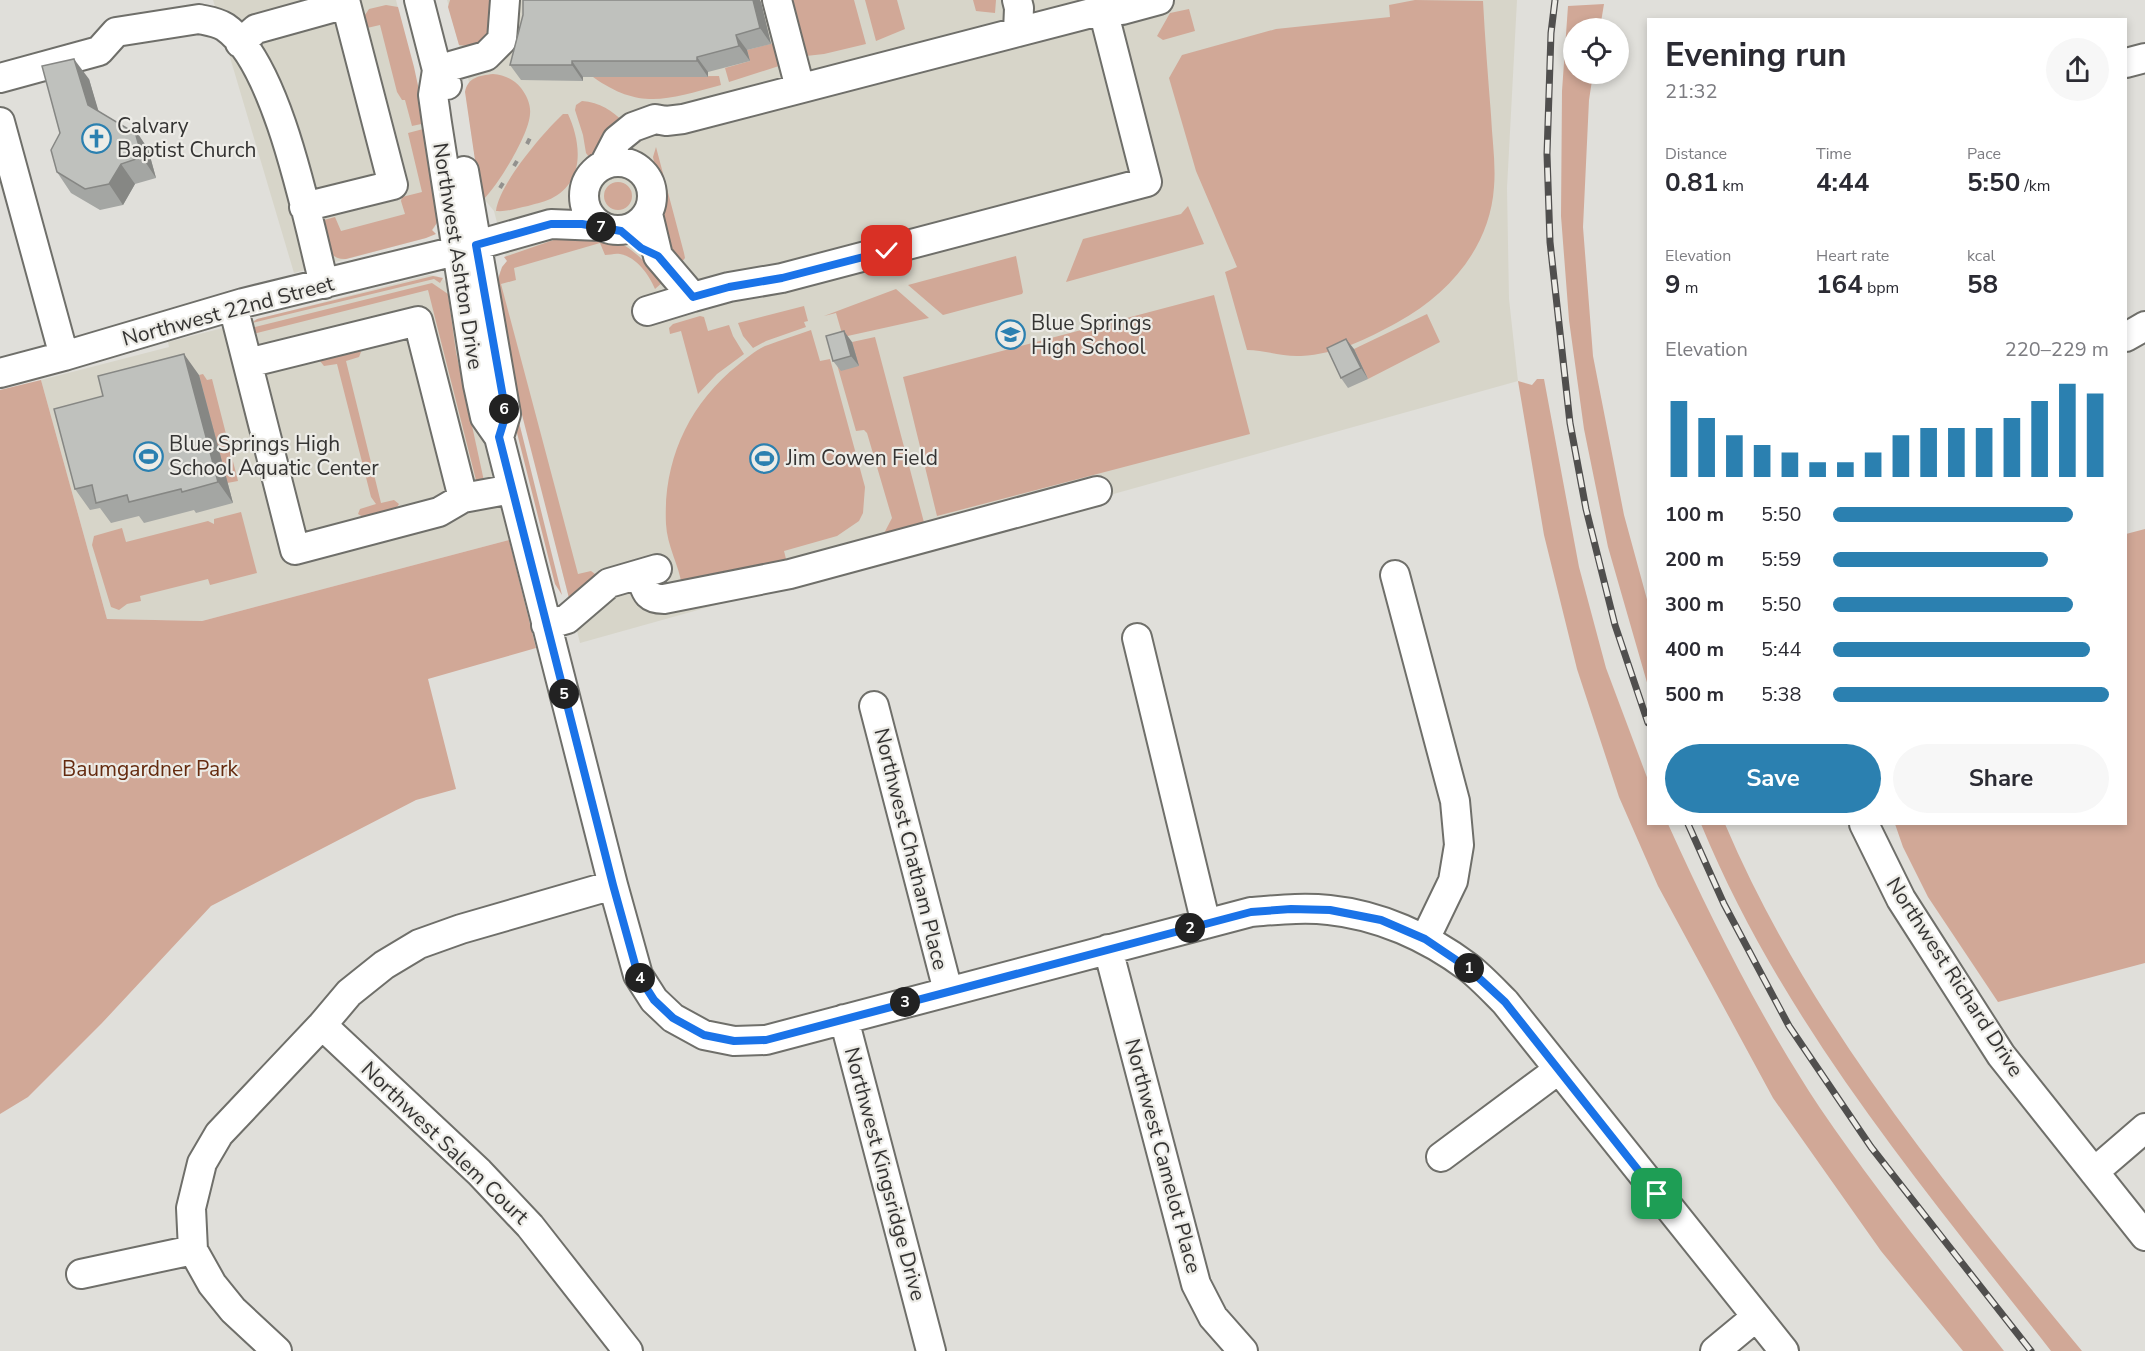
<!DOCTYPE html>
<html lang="en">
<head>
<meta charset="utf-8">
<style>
	body { margin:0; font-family:"Nunito Sans",sans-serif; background:#f7f7f7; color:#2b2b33; height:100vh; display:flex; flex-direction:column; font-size:22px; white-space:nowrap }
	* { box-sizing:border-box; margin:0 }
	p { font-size:20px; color:#7c7c81 }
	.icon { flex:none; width:33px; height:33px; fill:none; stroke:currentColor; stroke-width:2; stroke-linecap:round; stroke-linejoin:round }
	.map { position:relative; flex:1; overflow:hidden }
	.panel { position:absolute; left:1647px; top:18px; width:480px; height:807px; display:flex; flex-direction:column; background:#fff; border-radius:0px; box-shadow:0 3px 9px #0003 }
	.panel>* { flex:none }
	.buttons { position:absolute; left:1563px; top:18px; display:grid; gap:12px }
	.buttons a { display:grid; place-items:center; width:66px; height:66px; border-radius:50%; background:#fff; box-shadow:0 3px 9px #0003; font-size:30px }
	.pin { position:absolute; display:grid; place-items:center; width:51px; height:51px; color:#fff; margin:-26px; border-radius:12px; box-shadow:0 3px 9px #0006 }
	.km { position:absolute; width:30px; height:30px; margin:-15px; border-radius:50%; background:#222; color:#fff; font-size:16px; line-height:30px; text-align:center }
	.round { display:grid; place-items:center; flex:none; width:63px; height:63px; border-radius:32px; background:#f7f7f7 }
	.overview { display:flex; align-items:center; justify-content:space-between; height:102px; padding:0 18px }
	h1 { font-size:33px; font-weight:700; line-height:45px }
	.metrics { display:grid; grid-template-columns:repeat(3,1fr); gap:9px; height:102px; padding:6px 18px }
	.metrics div { display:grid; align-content:center }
	.metrics b { font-size:26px; font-weight:700 }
	.metrics small { font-size:16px; font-weight:400 }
	.metrics p { font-size:16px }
	.chart { height:168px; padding:12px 18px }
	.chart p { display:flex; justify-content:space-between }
	.chart svg { width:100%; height:108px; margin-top:6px; stroke:#2b80b0; stroke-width:6 }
	.cta { display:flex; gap:12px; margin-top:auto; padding:12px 18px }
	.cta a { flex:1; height:69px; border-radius:36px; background:#2b80b0; color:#fff; font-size:24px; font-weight:700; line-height:69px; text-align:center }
	.cta a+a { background:#f7f7f7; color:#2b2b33 }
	ul { padding:0 18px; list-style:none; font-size:20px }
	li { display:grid; grid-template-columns:96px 72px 1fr; align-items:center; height:45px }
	li i { height:15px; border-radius:8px; background:#2b80b0 }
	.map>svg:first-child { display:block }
	.built { fill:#d7d5c9 }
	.green { fill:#d1a897 }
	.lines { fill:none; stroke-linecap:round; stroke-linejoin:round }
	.minor-casing { stroke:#6f6f6a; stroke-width:32 }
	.path { stroke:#92918e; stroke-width:4; stroke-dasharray:6 3; stroke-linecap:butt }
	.minor { stroke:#fff; stroke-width:28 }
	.rail-casing { stroke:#504f4e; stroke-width:7 }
	.rail { stroke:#edece7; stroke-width:4.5; stroke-dasharray:14; stroke-linecap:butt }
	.wall { fill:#a4a6a3 }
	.shaded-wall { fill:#868784 }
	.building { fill:#bfc1bd; stroke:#868784; stroke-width:1.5 }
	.route-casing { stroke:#fff; stroke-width:12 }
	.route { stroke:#1a73e8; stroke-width:8 }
	.labels { text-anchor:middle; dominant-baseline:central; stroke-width:4.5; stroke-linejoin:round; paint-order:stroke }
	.poi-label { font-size:21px; fill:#353433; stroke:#edece7; text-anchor:start }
	.street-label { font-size:21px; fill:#353433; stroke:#edece7 }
	.park-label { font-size:21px; fill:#642a0e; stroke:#edece7 }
</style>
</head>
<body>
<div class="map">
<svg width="2145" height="1351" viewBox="0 0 2145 1351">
	<rect width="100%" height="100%" fill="#e0dfda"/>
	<path class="built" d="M 213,0 L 396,0 L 421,100 L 435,227 L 426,238 L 294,273 Z
		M 447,0 L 1517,0 L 1507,188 L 1509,299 L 1518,381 L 580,643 L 513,371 L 498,284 L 500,272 L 507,261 L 494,211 L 480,194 L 466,94 L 469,82 Z
		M 429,275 L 437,276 L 450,284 L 481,431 L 509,540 L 202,621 L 107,619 L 41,380 L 169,347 L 168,342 Z"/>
	<path class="green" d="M 450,0 L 491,0 L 490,33 C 480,42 473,48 459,45 L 448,7 Z
		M 786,0 L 854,0 L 866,44 L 824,54 L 806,56 Z
		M 865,0 L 897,0 L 905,29 L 876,41 Z
		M 973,0 L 996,0 L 995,13 L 976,11 Z
		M 1415,0 L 1483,1 C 1485,39 1488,77 1491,115 C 1492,139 1496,163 1494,187 C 1490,247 1449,294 1398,322 C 1367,339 1337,354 1301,356 C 1282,357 1265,350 1247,350 L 1225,272 L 1237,267 L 1196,171 L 1169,78 L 1182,55 L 1276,29 L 1390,17 L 1389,5 Z
		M 1604,4 L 1600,28 L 1574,28 L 1574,74 L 1593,74 L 1589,100 L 1583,227 L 1593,356 L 1624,515 L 1648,603 L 1648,686 L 1608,547 L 1584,429 L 1569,320 L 1561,216 L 1562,91 L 1568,6 Z
		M 386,5 L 398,7 L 414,67 L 426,123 L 412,126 L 405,100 L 402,100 L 397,92 L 380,25 L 367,28 L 363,18 L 369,9 Z
		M 1189,9 L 1195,31 L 1163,40 L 1157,36 L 1170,13 Z
		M 774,43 L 779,66 L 729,82 L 725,68 L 750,61 L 747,50 Z
		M 493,74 C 504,75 514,79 521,88 C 527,96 531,105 530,114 C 529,135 498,185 484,199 L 480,194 L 465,92 C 468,77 479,76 493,74 Z
		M 719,76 L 721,85 C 668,99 641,111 593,77 Z
		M 582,101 C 600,102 612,111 624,122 L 592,161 L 586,153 L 583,135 L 575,110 L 576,105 Z
		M 563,114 L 568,114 C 581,142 585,180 554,197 C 546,202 537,203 528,206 C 517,208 507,212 496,211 C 499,184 543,133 563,114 Z
		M 427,128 L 439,220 L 432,230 L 436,234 L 426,238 L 346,259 C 326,260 325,240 321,224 L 324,220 L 335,217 L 341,231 L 405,214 L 401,201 L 402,197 L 422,192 L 408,133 Z
		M 656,147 L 684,253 L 685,258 L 681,263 L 667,245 L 657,215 L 660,191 L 653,157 Z
		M604 196a14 14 0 1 1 28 0a14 14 0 1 1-28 0Z
		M 1188,206 L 1204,244 L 1066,282 L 1083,239 L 1181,214 Z
		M 568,235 C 578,235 588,234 597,235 C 625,238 646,263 664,281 L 655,289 C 649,275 637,257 620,254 C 615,253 610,255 605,255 L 600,243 L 514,268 L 516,280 L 501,284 L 578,574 L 591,571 L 595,574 L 595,578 L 574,598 L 569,598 L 520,407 L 511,366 L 498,279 L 502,267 L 507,261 L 504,257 Z
		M 1016,256 L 1023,292 L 1022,294 L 943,315 L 908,285 Z
		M 433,276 L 443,278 L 440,283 L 434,279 L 252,323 L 257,319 Z
		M 432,283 L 448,294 L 456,352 L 484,481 L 476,480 L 428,290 L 249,335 L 249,331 L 255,327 Z
		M 896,289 L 929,318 L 843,337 L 836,313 L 824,316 Z
		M 1214,295 L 1250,434 L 937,516 L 903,377 Z
		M 804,306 L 808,321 L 804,322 L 806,327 L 766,341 L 753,348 L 743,336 L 738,323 Z
		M 1427,314 L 1440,342 L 1368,379 L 1354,349 Z
		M 700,316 L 704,317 L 708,331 L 729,325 L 733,336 L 744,354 L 717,374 L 698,394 L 681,331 L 670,334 L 669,328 L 673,324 Z
		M 811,330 L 820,361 L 830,359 L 865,487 L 863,513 L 859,521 L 837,536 L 784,551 L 788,567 L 682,586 C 679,565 667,546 666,524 C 663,461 688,405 738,365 C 747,358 758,348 768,345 C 781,340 797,335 811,330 Z
		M 875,337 L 926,530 L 879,543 L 892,518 L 867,433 L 864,430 L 856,431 L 834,354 L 858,366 L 852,342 Z
		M 359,350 L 361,352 L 359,357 L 346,361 L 381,503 L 394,500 L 399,504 L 396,509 L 363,517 L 358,514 L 360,509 L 376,504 L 371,497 L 337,364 L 324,366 L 320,361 Z
		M 203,374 L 207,380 L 212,379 L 238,481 L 227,483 L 199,375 Z
		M 1537,379 L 1544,379 L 1579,567 L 1606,668 L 1648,780 L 1648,824 L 1668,824 C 1712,921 1761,1019 1820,1108 C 1877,1192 1942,1271 2004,1351 L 1963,1351 L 1881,1251 L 1773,1098 L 1658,886 L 1619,797 L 1577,669 L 1544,535 L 1518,381 L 1532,385 Z
		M 41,380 L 107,619 L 202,621 L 509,540 L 536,648 L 428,679 L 456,789 L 416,800 L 211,906 L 102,1023 L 28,1097 L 0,1114 L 0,390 Z
		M 514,402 L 562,595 L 555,584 L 512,413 Z
		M 241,512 L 257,573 L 210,585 L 208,579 L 140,596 L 141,601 L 127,604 L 119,610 L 111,607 L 92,545 L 94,536 L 122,528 L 126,542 L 208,521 L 214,524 L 214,519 Z
		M 2145,529 L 2145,963 L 1998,1002 L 1928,897 L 1903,847 L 1895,824 L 2126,824 L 2126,534 Z
		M 1701,824 L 1725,824 C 1809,1021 1947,1187 2082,1351 L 2051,1351 C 1921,1185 1782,1021 1701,824 Z"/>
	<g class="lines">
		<defs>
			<path id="minor" d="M 419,0 L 437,70 L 447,85
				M 777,0 L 800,88
				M 1017,0 L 1019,8 L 1018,32
				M 240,43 L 256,29 L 346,4 L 393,185 L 304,207
				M 2126,63 L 2145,58
				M 437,70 L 433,95 L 437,123 L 478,385 L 485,417 L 499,437 L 613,885 L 638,975 L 654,1000 L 673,1018 L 704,1035 L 734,1041 L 766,1040 L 1251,912 C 1277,910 1303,907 1329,910 C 1379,915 1428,937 1468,967 C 1481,977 1493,990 1505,1002 L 1784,1351
				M 437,70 L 486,56 L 502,40 L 505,0
				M 0,78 L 99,51 L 116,32 L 199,19 C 208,21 217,22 225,27 C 278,63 308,221 324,284
				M 0,122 L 64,356
				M584 196a34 34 0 1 1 68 0a34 34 0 1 1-68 0Z
				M 604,165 L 617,140 L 633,127 L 655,119 L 666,121 L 683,119 L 1103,10 L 1122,10 L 1159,0
				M 464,171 L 506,414 L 499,437
				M 648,214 L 658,256 L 693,297 L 729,287 L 782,278 L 1147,182 L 1103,10
				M 233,306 L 295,550 L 439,512 L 463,498 L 512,489
				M 647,311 L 693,297
				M 2126,337 L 2145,326
				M 248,363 L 418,321 L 463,498
				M 0,373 L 64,356 L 243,303 L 456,251 L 551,224 L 600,226
				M 640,574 C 646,590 645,599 664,599 L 790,574 L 1097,491
				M 1395,575 L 1455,801 L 1459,845 L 1453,881 L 1425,939
				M 546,625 L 567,619 L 609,583 L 657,569
				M 1137,638 L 1206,924
				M 874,706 L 948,991
				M 1864,824 L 1901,899 L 2001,1055 L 2145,1236
				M 1108,949 L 1196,1284 L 1213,1317 L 1243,1351
				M 844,1019 L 931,1351
				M 322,1025 L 479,1172 L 530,1226 L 628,1351
				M 1441,1157 L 1558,1070
				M 2094,1172 L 2145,1128
				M 81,1274 L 193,1250
				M 277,1351 L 233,1310 L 212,1284 L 193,1250 L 191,1208 L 202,1163 L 219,1134 L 322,1025 L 349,993 L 384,965 L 419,944 L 461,929 L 613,885
				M 1715,1351 L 1756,1317"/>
		</defs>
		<use href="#minor" class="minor-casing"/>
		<path class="path" d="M 527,144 L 530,138
			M 514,166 L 517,161
			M 500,188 L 503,183"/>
		<use href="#minor" class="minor"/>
		<defs>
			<path id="rail" d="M 1555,0 L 1551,33 L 1547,154 L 1550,242 L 1570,423 L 1586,509 L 1615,625 L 1648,723
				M 1688,824 L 1724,904 L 1789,1026 L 1871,1147 L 2031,1351"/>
		</defs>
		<use href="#rail" class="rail-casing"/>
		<use href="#rail" class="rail"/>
	</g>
	<path class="wall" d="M 761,2 L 771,44 L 747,50 L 750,61 L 708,72 L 708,77 L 583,77 L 583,81 L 521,80 L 510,65 L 523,15 Z
		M 89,79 L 98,111 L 128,129 L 134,128 L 148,149 L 156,178 L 135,184 L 123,205 L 100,210 L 71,193 L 57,172 Z
		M 852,342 L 859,366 L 841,371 L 833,361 Z
		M 1354,349 L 1368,379 L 1348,388 L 1341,378 Z
		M 199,375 L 233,503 L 196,513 L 194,510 L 144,523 L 139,516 L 111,523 L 100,508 L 90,510 L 75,489 Z"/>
	<path class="shaded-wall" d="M 753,0 L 760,0 L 761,2 L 771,44 L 760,28 Z
		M 736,35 L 747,50 L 750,61 L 739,46 Z
		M 697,57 L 708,72 L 708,77 L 697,61 Z
		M 74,59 L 89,79 L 103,126 L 88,105 Z
		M 572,61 L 583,77 L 583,81 L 572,65 Z
		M 134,128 L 148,149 L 156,178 L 142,157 Z
		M 121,164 L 135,184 L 123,205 L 109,184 Z
		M 844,331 L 852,342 L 859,366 L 851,356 Z
		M 1346,339 L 1354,349 L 1368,379 L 1361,368 Z
		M 184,354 L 199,375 L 233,503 L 218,482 Z"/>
	<path class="building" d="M 523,0 L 753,0 L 760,28 L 736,35 L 739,46 L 697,57 L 697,61 L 572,61 L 572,65 L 510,65 L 523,15 Z
		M 74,59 L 88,105 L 128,129 L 134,128 L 142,157 L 121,164 L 109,184 L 85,189 L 57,172 L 51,150 L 60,133 L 42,66 Z
		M 844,331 L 851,356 L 833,361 L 826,336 Z
		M 1346,339 L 1361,368 L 1341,378 L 1327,348 Z
		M 184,354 L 218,482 L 182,492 L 181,489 L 129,502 L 127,495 L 96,503 L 92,485 L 75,489 L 54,409 L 103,396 L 98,376 Z"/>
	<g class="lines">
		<defs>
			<path id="route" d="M 887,251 L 782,278 L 729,287 L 693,297 L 658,256 L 641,248 L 621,231 L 582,224 L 551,224 L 476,245 L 506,414 L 499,437 L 613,885 L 638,975 L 654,1000 L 673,1018 L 704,1035 L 734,1041 L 766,1040 L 1251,912 L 1291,909 L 1330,910 L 1381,920 L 1425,939 L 1468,968 L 1505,1002 L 1657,1194"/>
		</defs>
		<use href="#route" class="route-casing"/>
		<use href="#route" class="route"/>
	</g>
	<defs>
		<symbol id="church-ring" viewBox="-11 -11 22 22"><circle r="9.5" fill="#edece7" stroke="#2b80b0" stroke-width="1.5"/><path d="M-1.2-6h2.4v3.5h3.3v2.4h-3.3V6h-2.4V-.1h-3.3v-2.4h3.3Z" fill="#2b80b0"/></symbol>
		<symbol id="school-ring" viewBox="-11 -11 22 22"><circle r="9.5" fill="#edece7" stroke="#2b80b0" stroke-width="1.5"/><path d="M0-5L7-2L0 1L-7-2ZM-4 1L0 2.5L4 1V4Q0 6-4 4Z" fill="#2b80b0"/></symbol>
		<symbol id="stadium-ring" viewBox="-11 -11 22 22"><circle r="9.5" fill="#edece7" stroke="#2b80b0" stroke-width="1.5"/><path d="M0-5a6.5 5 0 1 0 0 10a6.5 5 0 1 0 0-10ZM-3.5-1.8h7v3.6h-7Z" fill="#2b80b0"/></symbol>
	</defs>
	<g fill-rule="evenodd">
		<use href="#church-ring" x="80" y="122" width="33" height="33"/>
		<use href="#school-ring" x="994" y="318" width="33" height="33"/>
		<use href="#stadium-ring" x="132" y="440" width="33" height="33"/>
		<use href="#stadium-ring" x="748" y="442" width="33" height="33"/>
	</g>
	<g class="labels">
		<g class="poi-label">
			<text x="117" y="126">Calvary<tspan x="117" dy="24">Baptist Church</tspan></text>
			<text x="1031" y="323">Blue Springs<tspan x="1031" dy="24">High School</tspan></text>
			<text x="169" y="444">Blue Springs High<tspan x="169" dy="24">School Aquatic Center</tspan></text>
			<text x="786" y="458">Jim Cowen Field</text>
		</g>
		<g class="street-label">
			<text transform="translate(458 256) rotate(81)">Northwest Ashton Drive</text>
			<text transform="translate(228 311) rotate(-15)">Northwest 22nd Street</text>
			<text transform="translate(911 849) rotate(76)">Northwest Chatham Place</text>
			<text transform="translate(1955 977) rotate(57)">Northwest Richard Drive</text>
			<text transform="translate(445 1143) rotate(44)">Northwest Salem Court</text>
			<text transform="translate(1163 1156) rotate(75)">Northwest Camelot Place</text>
			<text transform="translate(885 1174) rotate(75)">Northwest Kingsridge Drive</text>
		</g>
		<g class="park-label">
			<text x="150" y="769">Baumgardner Park</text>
		</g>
	</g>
</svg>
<div class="buttons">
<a><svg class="icon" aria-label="locate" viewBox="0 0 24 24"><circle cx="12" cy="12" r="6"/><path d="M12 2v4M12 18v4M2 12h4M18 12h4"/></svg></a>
</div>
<div class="pin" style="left:1657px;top:1194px;background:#1e9e55"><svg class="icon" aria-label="arrive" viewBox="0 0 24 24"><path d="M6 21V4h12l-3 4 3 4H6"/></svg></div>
<div class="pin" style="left:887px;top:251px;background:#d93025"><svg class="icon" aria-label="check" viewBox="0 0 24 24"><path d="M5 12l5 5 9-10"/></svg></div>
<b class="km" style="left:1469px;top:968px">1</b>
<b class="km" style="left:1190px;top:928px">2</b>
<b class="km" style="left:905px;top:1002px">3</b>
<b class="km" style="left:640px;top:978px">4</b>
<b class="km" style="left:564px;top:694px">5</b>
<b class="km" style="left:504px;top:409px">6</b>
<b class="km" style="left:601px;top:227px">7</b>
<section class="panel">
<div class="overview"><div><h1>Evening run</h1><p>21:32</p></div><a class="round"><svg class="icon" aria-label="share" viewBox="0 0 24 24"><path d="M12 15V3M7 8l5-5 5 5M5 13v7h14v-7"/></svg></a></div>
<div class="metrics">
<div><p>Distance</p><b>0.81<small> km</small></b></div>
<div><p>Time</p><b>4:44</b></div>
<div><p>Pace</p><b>5:50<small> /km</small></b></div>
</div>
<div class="metrics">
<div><p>Elevation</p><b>9<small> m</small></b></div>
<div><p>Heart rate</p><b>164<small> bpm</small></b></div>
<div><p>kcal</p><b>58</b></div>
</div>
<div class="chart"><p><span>Elevation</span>220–229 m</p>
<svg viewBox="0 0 160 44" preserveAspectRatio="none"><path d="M5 44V13M15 44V20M25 44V27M35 44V31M45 44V34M55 44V38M65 44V38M75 44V34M85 44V27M95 44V24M105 44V24M115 44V24M125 44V20M135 44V13M145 44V6M155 44V10"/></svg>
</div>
<ul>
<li><b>100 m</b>5:50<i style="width:87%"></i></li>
<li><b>200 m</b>5:59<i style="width:78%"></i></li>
<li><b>300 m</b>5:50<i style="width:87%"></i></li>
<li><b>400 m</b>5:44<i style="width:93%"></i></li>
<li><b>500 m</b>5:38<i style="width:100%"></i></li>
</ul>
<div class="cta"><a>Save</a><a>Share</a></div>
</section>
</div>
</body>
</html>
